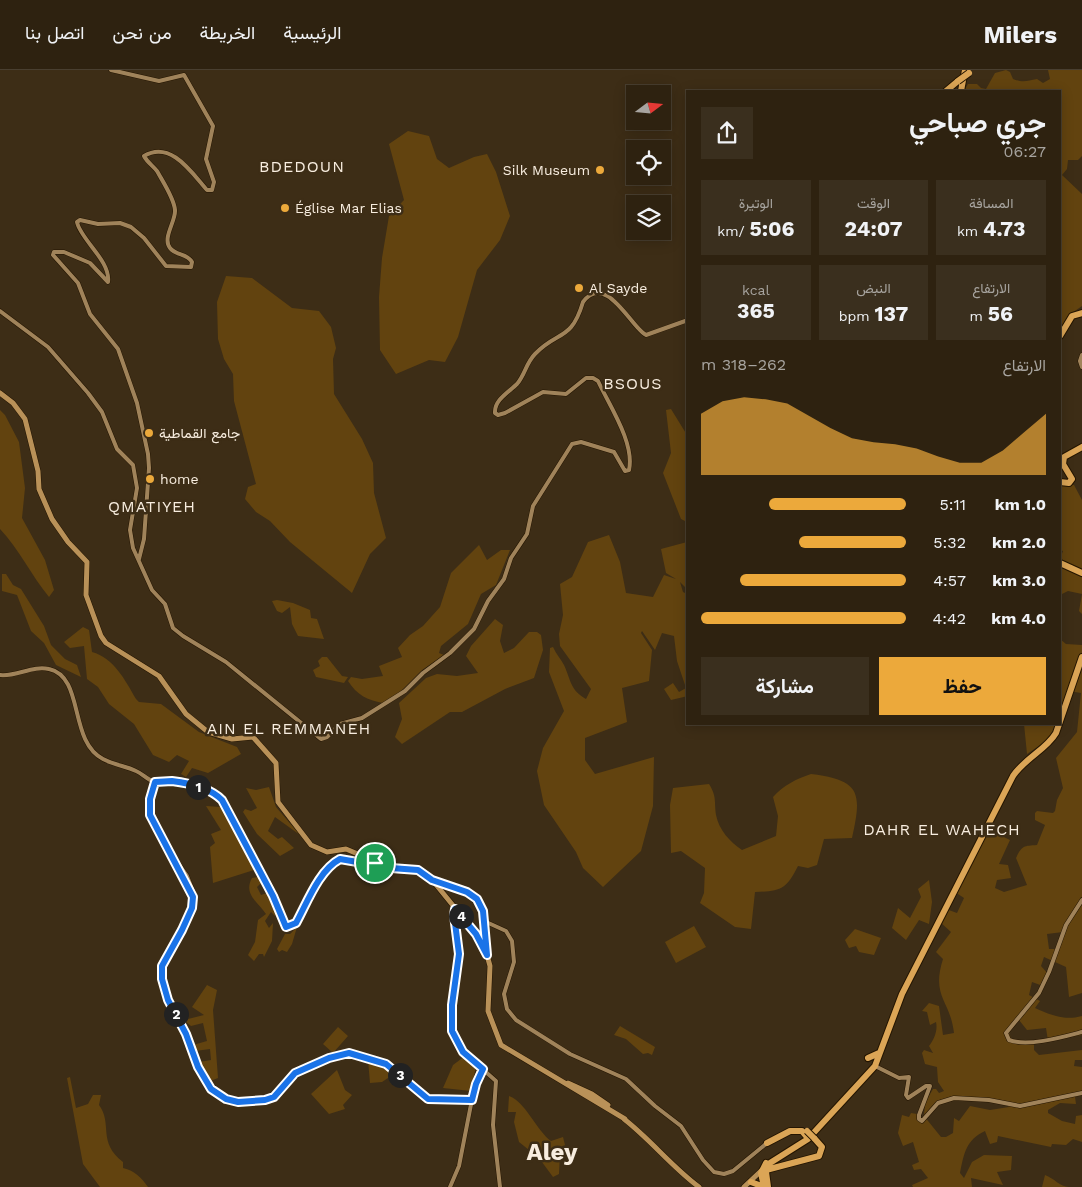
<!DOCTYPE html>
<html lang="ar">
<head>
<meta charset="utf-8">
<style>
	body { margin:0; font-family:"Work Sans",Vazirmatn,sans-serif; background:#3a2f1e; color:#f1f3f6; direction:rtl; height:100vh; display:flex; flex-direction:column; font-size:19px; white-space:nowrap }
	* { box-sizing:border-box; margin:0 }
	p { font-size:16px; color:#a7a49f }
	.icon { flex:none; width:28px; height:28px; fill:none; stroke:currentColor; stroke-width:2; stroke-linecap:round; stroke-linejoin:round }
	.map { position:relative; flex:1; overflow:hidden; direction:ltr }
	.sheet { position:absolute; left:686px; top:20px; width:375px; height:635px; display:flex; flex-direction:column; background:#2e2210; border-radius:0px; box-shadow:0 2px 12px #0003,0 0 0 1px #493f30; direction:rtl }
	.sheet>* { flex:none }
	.needle { width:32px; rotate:74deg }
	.tools { position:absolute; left:626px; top:15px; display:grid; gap:10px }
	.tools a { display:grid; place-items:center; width:45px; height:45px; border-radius:0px; background:#2e2210; box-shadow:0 2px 12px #0003,0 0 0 1px #493f30; font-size:25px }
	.pin { position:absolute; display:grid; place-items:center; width:42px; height:42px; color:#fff; margin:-21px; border:2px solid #fff; border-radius:50%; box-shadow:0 1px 5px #0007 }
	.km { position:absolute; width:25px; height:25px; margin:-12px; border-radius:50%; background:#222; color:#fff; font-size:14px; line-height:25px; text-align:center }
	.round { display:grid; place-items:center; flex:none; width:52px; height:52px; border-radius:0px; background:#3a2f1e }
	.overview { display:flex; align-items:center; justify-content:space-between; height:85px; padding:0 15px }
	h1 { font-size:28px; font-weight:700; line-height:38px }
	.metrics { display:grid; grid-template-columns:repeat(3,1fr); gap:8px; height:85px; padding:5px 15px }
	.metrics div { display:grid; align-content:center; border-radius:0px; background:#3a2f1e; text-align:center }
	.metrics b { font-size:21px; font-weight:700 }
	.metrics small { font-size:14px; font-weight:400 }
	.metrics p { font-size:14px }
	.chart { height:140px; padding:10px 15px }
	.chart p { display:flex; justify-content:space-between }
	.chart svg { width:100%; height:90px; margin-top:5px; fill:#eca93b; opacity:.7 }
	.button { display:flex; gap:10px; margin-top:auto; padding:10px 15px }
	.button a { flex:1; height:58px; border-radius:0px; background:#eca93b; color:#111; font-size:20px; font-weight:700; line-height:58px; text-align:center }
	.button a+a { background:#3a2f1e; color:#f1f3f6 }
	ul { padding:0 15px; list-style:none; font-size:16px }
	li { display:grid; grid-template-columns:80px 60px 1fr; align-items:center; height:38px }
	li i { height:12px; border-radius:6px; background:#eca93b }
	header { display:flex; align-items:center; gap:30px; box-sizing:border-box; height:70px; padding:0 25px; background:#2e2210; border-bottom:1px solid #493f30 }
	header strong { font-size:24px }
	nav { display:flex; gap:28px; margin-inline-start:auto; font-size:18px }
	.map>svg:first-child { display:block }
	.green { fill:#62430f; fill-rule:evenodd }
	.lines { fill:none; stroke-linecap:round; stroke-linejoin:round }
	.secondary-casing { stroke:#241501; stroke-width:5 }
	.primary-casing { stroke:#241501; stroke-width:6 }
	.highway-casing { stroke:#241501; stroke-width:8 }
	.secondary { stroke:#a0835a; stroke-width:4 }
	.primary { stroke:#b99158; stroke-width:5 }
	.highway { stroke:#dba556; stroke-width:6 }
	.highway-bridge-casing { stroke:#241501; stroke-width:8; stroke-linecap:butt }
	.highway-bridge { stroke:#dba556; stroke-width:6 }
	.route-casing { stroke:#fff; stroke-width:10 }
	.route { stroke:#1a73e8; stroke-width:6 }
	.poi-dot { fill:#eca93b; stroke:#3d2d16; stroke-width:2 }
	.labels { text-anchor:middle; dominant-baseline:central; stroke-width:5; stroke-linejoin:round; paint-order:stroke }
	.poi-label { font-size:14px; fill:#f8eddf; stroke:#3d2d16; text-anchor:start }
	.quarter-label { font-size:16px; letter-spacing:1px; fill:#f8eddf; stroke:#3d2d16 }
	.town-label { font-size:24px; font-weight:bold; fill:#f8eddf; stroke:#3d2d16 }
</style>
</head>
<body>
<header>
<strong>Milers</strong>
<nav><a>الرئيسية</a><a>الخريطة</a><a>من نحن</a><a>اتصل بنا</a></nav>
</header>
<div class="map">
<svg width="1082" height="1117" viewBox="0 0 1082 1117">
	<rect width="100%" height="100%" fill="#3d2d16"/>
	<path class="green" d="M 1006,0 L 1010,2 L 1013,9 C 1023,13 1027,11 1037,9 L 1043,13 L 1050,9 L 1048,0 L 1082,0 L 1082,86 L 1078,90 L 1068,90 L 1067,99 L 1062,105 L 1082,124 L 1082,236 L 1072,243 L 1060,262 L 1060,21 L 964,21 L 968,14 L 977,14 L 981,18 L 986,19 L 995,3 Z
		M 408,61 L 429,66 L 437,89 L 449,98 L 474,87 L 487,84 L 496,102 L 510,146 L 500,170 L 477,200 L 458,267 L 445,292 L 429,290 L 396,304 L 380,280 L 379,227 L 382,188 L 389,146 L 404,130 L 389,74 Z
		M 226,206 L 252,208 L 292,238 L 319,241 L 331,257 L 336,278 L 333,289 L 334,324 L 362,369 L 373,393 L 374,423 L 386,468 L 370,484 L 352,523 L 290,472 L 270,451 L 256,442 L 245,429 L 248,417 L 256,414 L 234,331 L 233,304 L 224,289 L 218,269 L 217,232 Z
		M 671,339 L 687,365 L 687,452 L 681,449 L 663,403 L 671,383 L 666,340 Z
		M 0,340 L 5,345 L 19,372 L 25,418 L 22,448 L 45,490 L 54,520 L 49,527 C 31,505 19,479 0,459 Z
		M 1060,413 L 1074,415 L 1082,430 L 1082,544 L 1079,541 L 1082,524 L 1068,521 L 1060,525 L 1060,489 L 1063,481 L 1060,480 Z
		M 609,465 L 620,492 L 626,523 L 653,527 L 664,505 L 676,509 L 666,503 L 661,479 L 687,472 L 687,519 L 680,512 L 683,522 L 687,524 L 688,626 L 671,630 L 664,619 L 673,613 L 679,622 L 686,618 L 677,591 L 674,566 L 662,563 L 655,580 L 642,561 L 641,563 L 652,580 L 649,611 L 622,618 L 627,652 L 585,668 L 585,690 L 595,704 L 654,687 L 653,736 L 641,781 L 603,817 L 583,798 L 576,782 L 544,735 L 537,701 L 543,678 L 564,641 L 549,602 L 550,578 L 553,577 C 556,584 561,589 564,595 C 571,610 570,620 586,629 L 591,619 L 560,576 L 559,564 L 563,545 L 560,514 L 572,507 L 588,472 Z
		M 479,475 L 487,490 L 501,480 L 510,480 L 496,515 L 481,524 L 468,554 L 441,576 L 439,583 L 444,585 L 422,600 L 400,622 L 383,633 C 367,630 357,625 348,611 L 351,607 L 362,609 L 383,606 L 379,596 L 402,587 L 398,578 L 410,565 L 423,556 L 440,537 L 451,503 Z
		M 2,504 L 6,504 L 13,515 L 21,519 L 44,556 L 51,575 L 65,589 L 77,595 L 81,607 L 56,595 L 44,573 L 31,561 L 17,525 L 2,521 Z
		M 277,530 L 293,533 L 310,540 L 311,548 L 317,549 L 324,569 L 298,566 L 292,554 L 290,537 L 282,543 L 277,541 L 272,531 Z
		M 495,549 L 503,555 L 500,571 L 504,583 L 514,578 L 529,562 L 537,562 L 541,565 L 543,580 L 534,608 L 505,619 L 462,642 L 450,642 L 402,674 L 395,667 L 402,649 L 399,633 L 426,608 L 437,604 L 457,606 L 478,603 L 466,586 L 471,576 Z
		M 83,557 L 89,560 L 92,582 C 114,588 125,610 136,629 L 139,632 L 161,634 L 199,662 L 237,677 L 241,684 L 208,703 L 192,698 L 186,707 L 181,704 L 189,691 L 177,685 L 169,692 L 153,685 L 134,654 L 109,634 L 98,617 L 87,609 L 84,576 L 70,578 L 64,572 Z
		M 1060,569 L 1066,574 L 1082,575 L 1082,923 L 1069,927 L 1066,897 L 1044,887 L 1041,896 L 1049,905 L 1043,916 L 1032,912 L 1029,925 L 1040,931 L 1035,938 C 1051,945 1064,951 1082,946 L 1082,965 L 1048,971 L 1046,958 L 1027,960 L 1019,950 L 1008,958 L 1011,969 L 1034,974 L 1034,980 L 1039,985 L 1082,980 L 1082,990 L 1075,990 L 1074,996 L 1082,997 L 1082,1025 L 1075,1027 L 1076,1034 L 1060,1033 L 1048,1040 L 1048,1043 L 1062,1051 L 1075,1054 L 1076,1046 L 1082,1045 L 1082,1072 L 1073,1069 L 1066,1075 L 1052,1074 L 1051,1077 L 998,1066 L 997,1072 L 990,1074 L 985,1061 C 966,1070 964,1083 960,1103 L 964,1108 L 972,1092 L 984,1085 L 1012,1086 L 1011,1100 L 997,1102 L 1003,1115 L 971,1108 L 972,1117 L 913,1117 L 912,1115 L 928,1108 L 921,1099 L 914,1100 L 912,1095 L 919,1092 L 913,1072 L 903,1076 L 898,1063 L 902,1045 L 909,1047 L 911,1043 L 917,1044 L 918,1051 L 924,1046 L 925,1033 L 933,1019 L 936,1019 L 939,1023 L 944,1021 L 938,1012 L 937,997 L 925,994 L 922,983 L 924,980 L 933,983 L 929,976 C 934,970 938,960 936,952 L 930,955 L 927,942 L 922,941 L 929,933 L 939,936 L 943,965 L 954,963 C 950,929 931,927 943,889 L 936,882 L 951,862 L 940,852 L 946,839 L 957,843 L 964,828 L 955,822 L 987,759 L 1010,770 L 999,794 L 1008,795 L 1011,808 L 997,810 L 995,818 L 1004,822 L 1027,815 L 1016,788 C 1022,775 1024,776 1037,775 L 1045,755 L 1035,750 L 1035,743 L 1037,741 L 1053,743 L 1055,741 L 1057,730 L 1063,718 L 1056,688 L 1077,662 L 1081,623 L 1069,621 L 1060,653 ZM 1063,862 L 1058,879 L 1049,879 L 1047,864 ZM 955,1029 L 1002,1032 L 1009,1037 L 990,1040 L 970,1036 L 959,1051 L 954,1048 L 953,1063 L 946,1067 L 941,1067 L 924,1046 L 937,1031 Z
		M 322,587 L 327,587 L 342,606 L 348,607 L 344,613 L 316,607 L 313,600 L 320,596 L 318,591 Z
		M 1024,654 L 1060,654 L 1055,665 L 1027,684 Z
		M 811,704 C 861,710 862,723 852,768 L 824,769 L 817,795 L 808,798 L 798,796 C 786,820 781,821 755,822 L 751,859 L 735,857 L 700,833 L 704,823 L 705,798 L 681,781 L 671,783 L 670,735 L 673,718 L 709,714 C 717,727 714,731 716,745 C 719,760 730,772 742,780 L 776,766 L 778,746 L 773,727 C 784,715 796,709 811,704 Z
		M 269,717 L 276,737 L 300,765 L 275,747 L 268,761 L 278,769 L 282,767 L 294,778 L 280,786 L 257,764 L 243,742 L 245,739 L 251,741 L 257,738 L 246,718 L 256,720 Z
		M 206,736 L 221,737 L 254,800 L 213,813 L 210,777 L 215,773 L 211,764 L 221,760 Z
		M 258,807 L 262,812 L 257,817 L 261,825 L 267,823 L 276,844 L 275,846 L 271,842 L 265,851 L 269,858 L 273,853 L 272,871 L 264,887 L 263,884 L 259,884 L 254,891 L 248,885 L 255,872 L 258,850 L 266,844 C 258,832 243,824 252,808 Z
		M 929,810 L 932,832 L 929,854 L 919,850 L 906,870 L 892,858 L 898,838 L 910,848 L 921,827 L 918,819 Z
		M 694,856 L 706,877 L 676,893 L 665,872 Z
		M 297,857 L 292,874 L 287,882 L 282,880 L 279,882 L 277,879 L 285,864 L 290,864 Z
		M 855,859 L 881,868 L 874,885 L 859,882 L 856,876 L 849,878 L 845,870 Z
		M 207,915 L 217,920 L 213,940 L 218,1008 L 208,1012 L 199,992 L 211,990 L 210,979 L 195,981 L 193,975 L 207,971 L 203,953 L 191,956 L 186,952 L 188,949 L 204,945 L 192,937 Z
		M 620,956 L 655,977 L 652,985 L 648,983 L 643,984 L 626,969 L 614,965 Z
		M 338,957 L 348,966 L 333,983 L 323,974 Z
		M 465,986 L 476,996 L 471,1021 L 443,1018 L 453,995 Z
		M 368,990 L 390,1000 L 391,1006 L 382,1012 L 370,1013 Z
		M 337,1000 L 345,1020 L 352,1025 L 343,1035 L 345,1039 L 329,1044 L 311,1024 Z
		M 70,1007 L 76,1038 L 88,1034 L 93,1025 L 101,1025 L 99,1035 C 113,1054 97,1072 123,1092 L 123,1098 C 135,1101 141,1107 148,1117 L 100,1117 L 83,1094 L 67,1008 Z
		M 509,1026 C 525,1031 537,1061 551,1071 L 563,1067 L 565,1075 L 560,1083 L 559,1104 L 553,1107 L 539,1088 L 519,1072 L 514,1052 L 516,1042 L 508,1042 Z
		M 1045,1105 C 1054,1108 1060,1117 1069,1117 L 1042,1117 Z"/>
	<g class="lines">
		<defs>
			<path id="secondary" d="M 111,0 L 159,11 L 184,5 L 213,56 L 206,89 L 214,112 L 212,120 L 207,120 C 192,103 171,70 144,86 C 147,92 153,96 157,101 C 163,112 174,128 175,140 C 176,151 162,168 170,178 C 176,186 187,183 192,192 L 191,197 L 166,196 L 144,168 L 131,157 L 120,153 L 98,154 L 80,150 L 77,152 C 80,169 111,191 108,212 L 90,193 L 64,182 L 54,182 L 53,185 L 78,213 L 90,244 L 118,279 L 137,333 L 148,384 L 149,398 L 144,469 L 139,489
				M 0,241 L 48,277 L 88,323 L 102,342 L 117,379 L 133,395 L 137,418 L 130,460 L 133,478 L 152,520 L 165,534 L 173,558 L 183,566 L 226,592 L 321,669 L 327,667 L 340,654 L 362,648 L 405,621 L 423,603 L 450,583 L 474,559 L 488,531 L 504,509 L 511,488 L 527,464 L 533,436 L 572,374 L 581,372 L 614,382 L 625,401 L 629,400 C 635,373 609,335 598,311 L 593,308 L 586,308 L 566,324 L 543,322 L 505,343 L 498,345 L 495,343 C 494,330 509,322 517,314 C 525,305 526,293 535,284 C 558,260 571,272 583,232 C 606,201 632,259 646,265 L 688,250
				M 1082,285 L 1080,291 L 1082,297
				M 0,605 C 16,607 33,595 49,599 C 85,607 68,671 103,689 C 114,695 126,696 136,701 C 143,704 147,710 155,712 C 161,713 168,711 174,712 C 198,713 220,722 231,744 L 287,857 L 296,853 C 307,833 318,800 340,789 L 369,794 L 375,793
				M 155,712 L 150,729 L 150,745 L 170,782 L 187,806 L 194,824
				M 178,796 L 192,823 L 193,831 L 182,861 L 163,896 L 162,909 L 164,921 L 186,964 L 198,997 L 211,1019 L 234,1031 L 250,1033 L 265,1030 L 274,1027 L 295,1003 L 329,988 L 349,983 L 386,994 L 428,1029 L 472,1030
				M 432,810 C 487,823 482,832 487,883
				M 1082,830 L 1066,855 L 1049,902 L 1039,923 L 1006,963 L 1009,970 C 1028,977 1063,967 1082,962
				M 455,839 L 454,845 L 459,884 L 452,935 L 452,964 L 463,982 L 496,1011 L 493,1055 L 500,1117
				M 484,851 L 506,861 L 512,871 L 514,892 L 504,924 L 507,939 L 516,950 L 570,984 L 626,1009 L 655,1036 L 681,1056 L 703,1090 L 714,1102 L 724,1104 L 733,1101 L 767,1073
				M 875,996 L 899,1008 L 909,1007 L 906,1025 L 908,1028 L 926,1016 L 930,1016 L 919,1045 L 919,1049 L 922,1051 L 938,1033 L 954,1028 L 989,1030 L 1020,1036 L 1082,1023
				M 475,1012 L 480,996
				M 450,1117 L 459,1096 L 474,1019 L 483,999"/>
			<path id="primary" d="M 0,323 L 13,333 L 25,349 L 38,401 L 39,419 L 52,449 L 68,472 L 87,492 L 86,525 L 101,566 L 106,573 L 159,606 L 186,644 L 208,662 L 232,669 L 253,667 L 276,693 L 278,732 L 311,775 L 327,782 L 346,779 L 391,798 L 422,801 L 429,806 L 451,833 L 476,864 L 487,885 L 490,896 L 488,941 L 501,975 L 625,1049
				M 568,1013 L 592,1024 L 608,1035
				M 624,1049 C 651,1070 672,1097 699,1117
				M 744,1117 L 762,1100"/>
			<path id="highway" d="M 946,21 L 958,11
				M 961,21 L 965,0
				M 1060,266 L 1072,246 L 1082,243
				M 1060,412 L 1069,413 L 1072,409 L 1063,394 L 1064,387 L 1082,377
				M 1060,493 L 1082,503
				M 868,988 L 879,983
				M 767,1073 L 790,1061 L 802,1061 L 807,1067
				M 766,1100 L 819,1086 L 822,1077 L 814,1068
				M 751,1112 L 764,1117
				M 764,1117 L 761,1103 L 766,1093
				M 768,1117 L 766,1102 L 770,1093 L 808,1069 L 875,996 L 902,924 L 1013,706 C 1025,688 1046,680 1056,663 L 1082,587"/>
		</defs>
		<use href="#secondary" class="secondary-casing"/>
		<use href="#primary" class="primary-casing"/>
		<use href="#highway" class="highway-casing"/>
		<use href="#secondary" class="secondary"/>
		<use href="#primary" class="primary"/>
		<use href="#highway" class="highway"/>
		<defs>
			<path id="highway-bridge" d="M 958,11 L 969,3
				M 807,1061 L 814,1068"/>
		</defs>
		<use href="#highway-bridge" class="highway-bridge-casing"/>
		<use href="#highway-bridge" class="highway-bridge"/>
	</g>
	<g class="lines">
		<defs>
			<path id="route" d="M 172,711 C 189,713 210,718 222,730 L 273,826 L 286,857 L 296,853 C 307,833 319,800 340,789 L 369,794 L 375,793 L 391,798 L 418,800 L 432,810 L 467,822 L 477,829 L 483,841 L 487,885 L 476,864 L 455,839 L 454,845 L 459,884 L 452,935 L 452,961 L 463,982 L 483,999 L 476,1014 L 472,1030 L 428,1029 L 386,994 L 349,983 L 329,988 L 295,1003 L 274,1027 L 265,1030 L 238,1032 L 226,1029 L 211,1019 L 198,997 L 186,964 L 168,930 L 162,909 L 162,896 L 182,860 L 192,838 L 193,827 L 150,745 L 150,729 L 155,712 Z"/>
		</defs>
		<use href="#route" class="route-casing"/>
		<use href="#route" class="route"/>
	</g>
	<g class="poi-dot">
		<circle cx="600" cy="100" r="5"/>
		<circle cx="285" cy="138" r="5"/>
		<circle cx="579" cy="218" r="5"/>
		<circle cx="149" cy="363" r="5"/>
		<circle cx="150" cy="409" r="5"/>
	</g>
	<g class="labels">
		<g class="poi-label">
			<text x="590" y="100" text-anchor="end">Silk Museum</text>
			<text x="295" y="138">Église Mar Elias</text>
			<text x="589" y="218">Al Sayde</text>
			<text x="159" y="363">جامع القماطية</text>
			<text x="160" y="409">home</text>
		</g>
		<g class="quarter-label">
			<text x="302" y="96">BDEDOUN</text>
			<text x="633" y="313">BSOUS</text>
			<text x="152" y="436">QMATIYEH</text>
			<text x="289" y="658">AIN EL REMMANEH</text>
			<text x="942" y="759">DAHR EL WAHECH</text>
		</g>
		<g class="town-label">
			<text x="552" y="1082">Aley</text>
		</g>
	</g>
</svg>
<div class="tools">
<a><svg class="needle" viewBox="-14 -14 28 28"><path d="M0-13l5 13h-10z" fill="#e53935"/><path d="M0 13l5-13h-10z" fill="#a7a49f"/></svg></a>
<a><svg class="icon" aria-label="locate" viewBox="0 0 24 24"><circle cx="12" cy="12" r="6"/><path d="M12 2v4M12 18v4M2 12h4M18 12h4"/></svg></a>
<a><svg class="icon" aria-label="layers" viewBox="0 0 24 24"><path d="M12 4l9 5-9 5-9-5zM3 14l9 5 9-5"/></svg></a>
</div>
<div class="pin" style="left:375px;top:793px;background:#1e9e55"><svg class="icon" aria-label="arrive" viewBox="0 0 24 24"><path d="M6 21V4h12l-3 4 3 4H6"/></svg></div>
<b class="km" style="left:198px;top:717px">1</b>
<b class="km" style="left:176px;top:944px">2</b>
<b class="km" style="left:400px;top:1005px">3</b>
<b class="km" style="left:461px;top:846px">4</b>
<section class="sheet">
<div class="overview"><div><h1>جري صباحي</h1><p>06:27</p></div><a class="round"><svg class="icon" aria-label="share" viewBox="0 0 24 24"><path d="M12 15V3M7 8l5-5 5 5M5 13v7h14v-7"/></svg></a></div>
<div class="metrics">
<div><p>المسافة</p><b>4.73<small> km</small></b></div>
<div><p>الوقت</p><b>24:07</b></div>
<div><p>الوتيرة</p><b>5:06<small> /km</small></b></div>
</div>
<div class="metrics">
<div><p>الارتفاع</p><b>56<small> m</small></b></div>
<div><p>النبض</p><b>137<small> bpm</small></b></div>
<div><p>kcal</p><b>365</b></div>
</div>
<div class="chart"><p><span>الارتفاع</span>262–318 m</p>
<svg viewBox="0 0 160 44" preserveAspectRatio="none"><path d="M0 44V14L10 8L20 6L30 7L40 9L50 15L60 21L70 26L80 28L90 29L100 31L110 35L120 38L130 38L140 32L150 23L160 14V44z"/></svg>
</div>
<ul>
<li><b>1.0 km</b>5:11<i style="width:67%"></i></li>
<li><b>2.0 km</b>5:32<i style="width:52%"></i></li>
<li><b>3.0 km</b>4:57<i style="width:81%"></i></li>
<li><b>4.0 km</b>4:42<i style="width:100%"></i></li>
</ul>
<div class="button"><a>حفظ</a><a>مشاركة</a></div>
</section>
</div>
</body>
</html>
